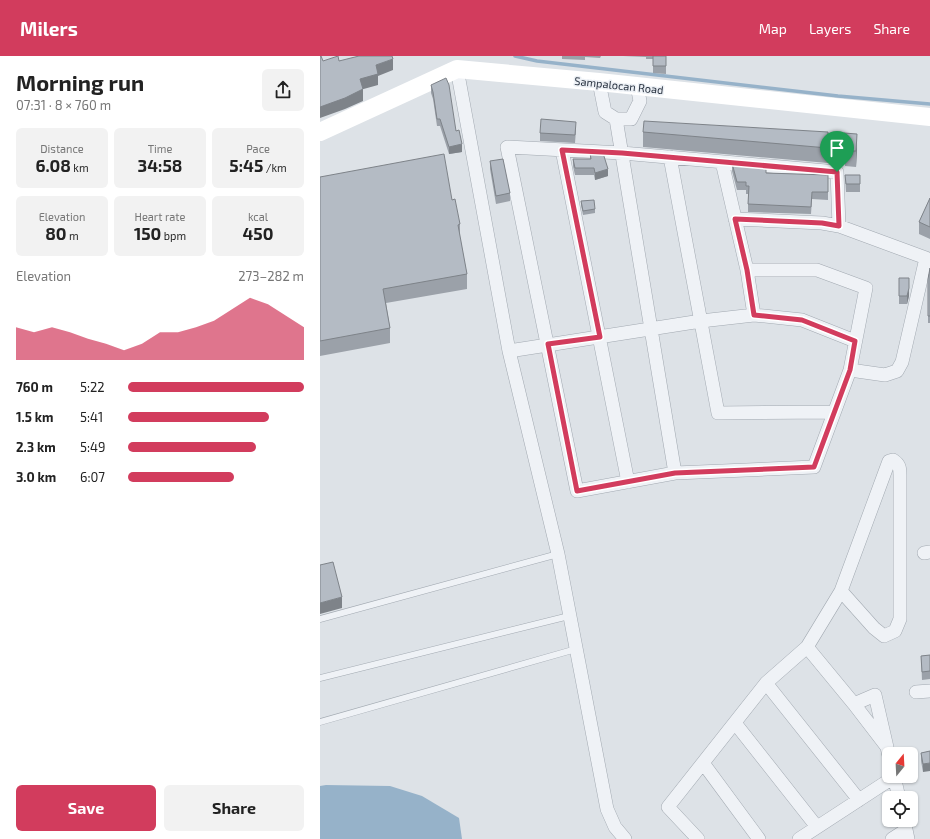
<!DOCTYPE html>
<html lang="en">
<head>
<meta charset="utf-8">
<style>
	body { margin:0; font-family:"Exo 2",sans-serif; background:#f2f2f2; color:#222; height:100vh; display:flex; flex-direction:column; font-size:15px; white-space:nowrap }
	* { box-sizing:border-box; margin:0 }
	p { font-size:13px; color:#767676 }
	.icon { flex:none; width:22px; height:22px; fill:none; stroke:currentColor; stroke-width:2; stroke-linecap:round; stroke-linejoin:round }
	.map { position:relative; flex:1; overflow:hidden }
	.details { display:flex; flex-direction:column; background:#fff; width:320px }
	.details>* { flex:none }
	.needle { width:26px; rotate:18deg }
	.fabs { position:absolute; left:562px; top:691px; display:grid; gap:8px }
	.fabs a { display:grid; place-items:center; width:36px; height:36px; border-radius:6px; background:#fff; box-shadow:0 1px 3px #0004; font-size:20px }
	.pin { position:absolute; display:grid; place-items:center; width:34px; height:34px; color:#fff; margin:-41px -17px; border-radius:50% 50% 50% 0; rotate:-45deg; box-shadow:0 0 4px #0007 }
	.pin .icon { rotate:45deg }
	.round { display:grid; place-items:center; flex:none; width:42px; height:42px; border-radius:6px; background:#f2f2f2 }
	.summary { display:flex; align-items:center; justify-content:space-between; height:68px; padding:0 16px }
	h1 { font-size:22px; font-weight:700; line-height:30px }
	.metrics { display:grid; grid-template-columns:repeat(3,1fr); gap:6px; height:68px; padding:4px 16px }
	.metrics div { display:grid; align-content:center; border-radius:6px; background:#f2f2f2; text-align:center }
	.metrics b { font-size:17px; font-weight:700 }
	.metrics small { font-size:11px; font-weight:400 }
	.metrics p { font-size:11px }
	.chart { height:112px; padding:8px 16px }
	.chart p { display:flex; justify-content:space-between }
	.chart svg { width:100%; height:72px; margin-top:4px; fill:#d23c5d; opacity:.7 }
	.cta { display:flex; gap:8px; margin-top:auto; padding:8px 16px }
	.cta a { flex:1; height:46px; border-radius:6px; background:#d23c5d; color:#fff; font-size:16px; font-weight:700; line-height:46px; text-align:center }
	.cta a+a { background:#f2f2f2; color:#222 }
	ul { padding:0 16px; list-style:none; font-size:13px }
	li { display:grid; grid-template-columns:64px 48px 1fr; align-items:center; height:30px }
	li i { height:10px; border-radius:5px; background:#d23c5d }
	header { display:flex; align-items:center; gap:24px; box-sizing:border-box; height:56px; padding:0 20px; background:#d23c5d; color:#fff }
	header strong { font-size:19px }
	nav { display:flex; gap:22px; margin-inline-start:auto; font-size:14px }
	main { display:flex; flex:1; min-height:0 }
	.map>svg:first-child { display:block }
	.water { fill:#96b2c9 }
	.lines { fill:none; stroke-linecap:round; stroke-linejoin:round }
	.stream { stroke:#96b2c9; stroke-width:3.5 }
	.lane-casing { stroke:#a2a9b1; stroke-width:7 }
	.street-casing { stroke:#a2a9b1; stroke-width:14 }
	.lane { stroke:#eff2f6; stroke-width:6 }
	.street { stroke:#eff2f6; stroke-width:13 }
	.secondary { stroke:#fff; stroke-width:18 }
	.wall { fill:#9ba1a9 }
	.shaded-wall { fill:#7e8389 }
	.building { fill:#b4bbc4; stroke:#7e8389 }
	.route-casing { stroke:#fff; stroke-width:8 }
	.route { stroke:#d23c5d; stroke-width:5 }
	.labels { text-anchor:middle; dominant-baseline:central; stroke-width:3; stroke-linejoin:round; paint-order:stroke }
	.street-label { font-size:11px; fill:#26303e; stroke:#ecf0f5 }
</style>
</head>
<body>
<header>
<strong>Milers</strong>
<nav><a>Map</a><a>Layers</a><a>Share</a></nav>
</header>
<main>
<section class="details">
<div class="summary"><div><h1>Morning run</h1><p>07:31 · 8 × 760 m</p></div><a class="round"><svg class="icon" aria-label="share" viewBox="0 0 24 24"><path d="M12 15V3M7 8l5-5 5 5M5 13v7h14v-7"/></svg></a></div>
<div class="metrics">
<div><p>Distance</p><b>6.08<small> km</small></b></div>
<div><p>Time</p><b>34:58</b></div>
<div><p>Pace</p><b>5:45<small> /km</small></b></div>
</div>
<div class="metrics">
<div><p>Elevation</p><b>80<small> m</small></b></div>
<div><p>Heart rate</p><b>150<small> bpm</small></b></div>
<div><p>kcal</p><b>450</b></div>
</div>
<div class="chart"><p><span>Elevation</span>273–282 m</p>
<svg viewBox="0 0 160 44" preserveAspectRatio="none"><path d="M0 44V24L10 27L20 24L30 27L40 31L50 34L60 38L70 34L80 27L90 27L100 24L110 20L120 13L130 6L140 10L150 17L160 24V44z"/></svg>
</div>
<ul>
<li><b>760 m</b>5:22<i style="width:100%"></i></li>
<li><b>1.5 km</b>5:41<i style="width:80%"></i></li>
<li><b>2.3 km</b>5:49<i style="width:73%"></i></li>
<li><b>3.0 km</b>6:07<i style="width:60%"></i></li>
</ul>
<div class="cta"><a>Save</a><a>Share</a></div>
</section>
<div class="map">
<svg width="610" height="783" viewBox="0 0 610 783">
	<rect width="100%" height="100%" fill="#dde2e7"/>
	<path class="water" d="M 6,729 L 70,730 L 102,740 L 139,762 L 142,783 L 0,783 L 0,730 Z"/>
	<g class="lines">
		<path class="stream" d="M 195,0 L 217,5 L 518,40 L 610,48"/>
		<defs>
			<path id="lane" d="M 0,563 L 238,498
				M 0,622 L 249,560
				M 0,666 L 256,593"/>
			<path id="street" d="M 137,13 L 189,295 L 238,498 L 287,753 L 295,771 L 305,783
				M 279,26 L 285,56 L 296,63 L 311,63 L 320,45 L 317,30
				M 296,63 L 355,417
				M 242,94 L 308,426
				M 350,101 L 398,357 L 514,356
				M 402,106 L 427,214 L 434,259
				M 415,163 L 502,167 L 519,170 L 606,202 L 582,306 L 577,315 L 565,319 L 530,314
				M 427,214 L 497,214 L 546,232 L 530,314 L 494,411 L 355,417 L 257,435 L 187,91 L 302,97 L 517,116 L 519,170
				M 189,295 L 381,265 L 434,259 L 482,264 L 535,285
				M 604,497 L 610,496
				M 487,591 L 534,648 L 567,691
				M 446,627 L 539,744
				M 596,636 L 610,635
				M 534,648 L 555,639 L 569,700
				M 415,667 L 497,771
				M 383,707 L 439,783
				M 574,720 L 579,742
				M 584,764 L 588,783
				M 378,783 L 348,751 L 446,627 L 487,591 L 521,535 L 569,405 L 573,404 C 579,408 580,411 580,419 L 580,563 L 575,575 L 564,580 L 554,572 L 521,535
				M 479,783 L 574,721
				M 572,783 L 586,774"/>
		</defs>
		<use href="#lane" class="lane-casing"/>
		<use href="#street" class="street-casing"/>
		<use href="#lane" class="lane"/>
		<use href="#street" class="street"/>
		<path class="secondary" d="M 0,76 L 137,13 L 279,26 L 610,61"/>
	</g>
	<path class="wall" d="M 242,0 L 281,0 L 280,2 L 265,1 L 265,4 L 242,3 Z
		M 303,0 L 346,0 L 346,18 L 333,17 L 333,3 L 326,3 L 326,1 Z
		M 111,29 L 136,75 L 142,96 L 129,98 L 120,70 L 117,70 L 113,43 L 111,37 Z
		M 256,74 L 255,87 L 220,85 L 220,77 Z
		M 323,76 L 508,76 L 508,107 L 323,91 Z
		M 524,77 L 537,93 L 536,111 L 525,110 Z
		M 270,97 L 288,120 L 275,124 L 274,119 L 255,119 L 253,110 L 253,103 L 270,103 Z
		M 170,105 L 190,137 L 190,145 L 176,148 L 170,113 Z
		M 412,107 L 446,117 L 508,119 L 508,144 L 492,143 L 491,158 L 428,156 L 428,138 L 426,138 L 426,134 L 417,134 L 412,115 Z
		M 525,119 L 540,128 L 540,136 L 526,136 Z
		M 0,121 L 132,144 L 140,168 L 140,181 L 147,218 L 147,233 L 66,247 L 70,272 L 70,287 L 0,300 Z
		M 610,142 L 610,183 L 599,178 L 599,166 Z
		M 261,145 L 275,153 L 275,157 L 263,159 L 261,149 Z
		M 610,212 L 610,267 L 608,267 L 608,223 Z
		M 579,222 L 589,240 L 587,248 L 579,248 Z
		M 610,599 L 610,623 L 602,624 L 601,600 Z
		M 610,695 L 603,716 L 601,705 L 601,697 Z"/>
	<path class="shaded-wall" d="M 73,3 L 73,14 L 58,20 L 58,29 L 40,34 L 40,23 L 56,9 Z
		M 43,33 L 43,45 L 25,53 L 0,62 L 0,51 Z
		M 537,78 L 537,93 L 536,111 L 536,95 Z
		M 142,88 L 142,96 L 129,98 L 129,91 Z
		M 288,113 L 288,120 L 275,124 L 275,117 Z
		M 589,232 L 589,240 L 587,248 L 587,240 Z
		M 22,541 L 22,552 L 0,558 L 0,547 Z
		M 610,707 L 610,715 L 603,716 L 603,708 Z"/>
	<path class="building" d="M 0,0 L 1,0 L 3,5 L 18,0 L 19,5 L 39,0 L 72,0 L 73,3 L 56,9 L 58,18 L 40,23 L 43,33 L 25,42 L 0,51 Z
		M 333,0 L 346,0 L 346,10 L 333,10 Z
		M 126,22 L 129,29 L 136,75 L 139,74 L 142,88 L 129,91 L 120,63 L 117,63 L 113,36 L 111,29 Z
		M 221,63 L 256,66 L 255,79 L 220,77 Z
		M 324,65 L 508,76 L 508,92 L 323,76 Z
		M 524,77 L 537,78 L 536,95 L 525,95 Z
		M 270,97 L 283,97 L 288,113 L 275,117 L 274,112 L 255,112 L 253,103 L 271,103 Z
		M 124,98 L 132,144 L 135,143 L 140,168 L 138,169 L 147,218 L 63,233 L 70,272 L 0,285 L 0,121 Z
		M 183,103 L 190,137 L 176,140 L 170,105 Z
		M 412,107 L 446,110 L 446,117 L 508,119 L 508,136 L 492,136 L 491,151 L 428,148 L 429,130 L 426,130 L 426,126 L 417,126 Z
		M 525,119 L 540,119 L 540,128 L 526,128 Z
		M 610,142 L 610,171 L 599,166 Z
		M 274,144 L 275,153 L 263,155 L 261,145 Z
		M 610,212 L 610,260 L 608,260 L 608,223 Z
		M 579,222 L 589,222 L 589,232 L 587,240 L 579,240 Z
		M 13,506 L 22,541 L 0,547 L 0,509 Z
		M 610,599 L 610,615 L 602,616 L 601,600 Z
		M 610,695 L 610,707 L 603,708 L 601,697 Z"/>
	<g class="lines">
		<defs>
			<path id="route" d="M 242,94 L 302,97 L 517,116 L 519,170 L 502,167 L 415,163 L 427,214 L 434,259 L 482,264 L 535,285 L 530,314 L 494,411 L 355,417 L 257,435 L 228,288 L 280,281 Z"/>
		</defs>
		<use href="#route" class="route-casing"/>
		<use href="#route" class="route"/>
	</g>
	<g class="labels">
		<g class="street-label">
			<text transform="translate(299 29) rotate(6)">Sampalocan Road</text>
		</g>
	</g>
</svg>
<div class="fabs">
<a><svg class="needle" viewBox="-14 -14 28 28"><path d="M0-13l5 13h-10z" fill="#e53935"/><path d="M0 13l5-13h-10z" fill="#767676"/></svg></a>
<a><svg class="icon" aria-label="locate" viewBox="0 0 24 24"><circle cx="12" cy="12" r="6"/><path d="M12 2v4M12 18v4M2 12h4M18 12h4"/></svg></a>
</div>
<div class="pin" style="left:517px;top:116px;background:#1e9e55"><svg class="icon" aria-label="arrive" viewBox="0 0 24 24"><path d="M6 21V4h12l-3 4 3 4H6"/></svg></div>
</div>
</main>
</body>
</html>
